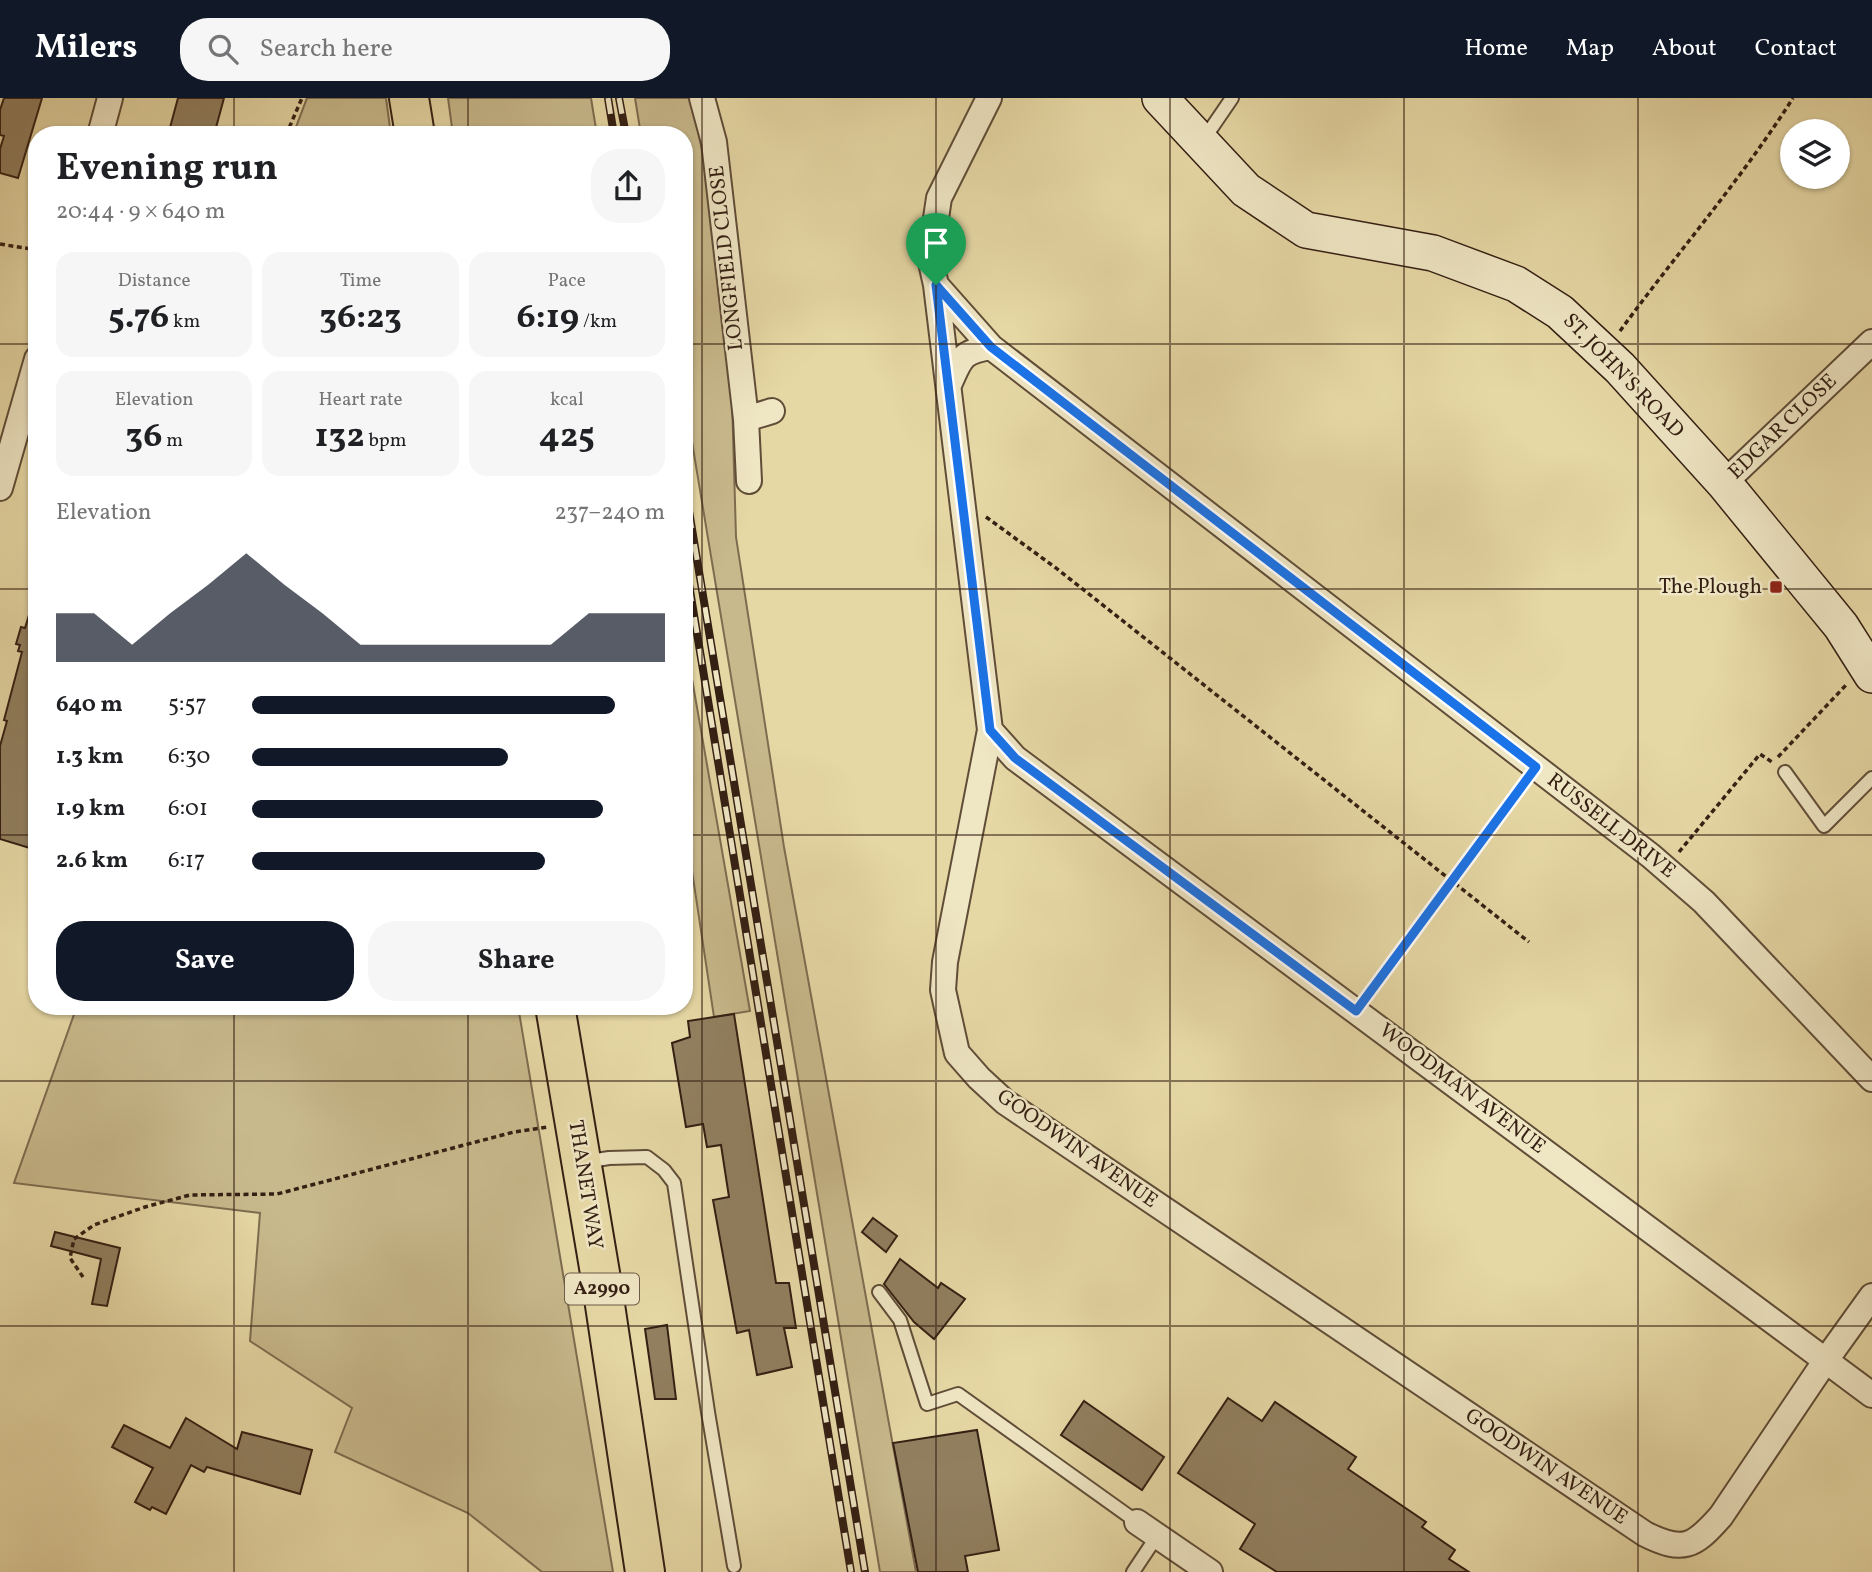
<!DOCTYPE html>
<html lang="en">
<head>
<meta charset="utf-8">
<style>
	body { margin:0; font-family:Vollkorn,serif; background:#f6f6f6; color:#202124; height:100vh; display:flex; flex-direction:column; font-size:26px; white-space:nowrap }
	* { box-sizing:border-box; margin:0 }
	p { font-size:23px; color:#757577 }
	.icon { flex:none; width:38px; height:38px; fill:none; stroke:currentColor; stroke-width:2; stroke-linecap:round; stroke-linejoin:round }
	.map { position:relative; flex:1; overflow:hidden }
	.panel { position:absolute; left:28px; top:28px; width:665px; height:889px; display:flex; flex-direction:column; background:#fff; border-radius:28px; box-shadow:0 2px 5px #0004 }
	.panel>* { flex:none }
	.tools { position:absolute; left:1780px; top:21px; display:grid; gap:14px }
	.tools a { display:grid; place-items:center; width:70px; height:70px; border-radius:50%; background:#fff; box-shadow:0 2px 5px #0004; font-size:35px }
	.pin { position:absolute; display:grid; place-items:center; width:60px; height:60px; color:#fff; margin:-72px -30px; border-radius:50% 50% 50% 0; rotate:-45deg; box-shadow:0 0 7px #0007 }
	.pin .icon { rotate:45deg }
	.round { display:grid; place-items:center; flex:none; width:74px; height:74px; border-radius:28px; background:#f6f6f6 }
	.headline { display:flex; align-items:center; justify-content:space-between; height:119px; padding:0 28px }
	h1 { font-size:38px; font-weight:700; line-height:52px }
	.stats { display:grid; grid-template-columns:repeat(3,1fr); gap:10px; height:119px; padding:7px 28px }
	.stats div { display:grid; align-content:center; border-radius:18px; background:#f6f6f6; text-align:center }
	.stats b { font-size:35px; font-weight:700 }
	.stats small { font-size:19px; font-weight:400 }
	.stats p { font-size:19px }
	.chart { height:196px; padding:14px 28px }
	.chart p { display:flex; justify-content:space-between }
	.chart svg { width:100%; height:126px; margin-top:7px; fill:#111827; opacity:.7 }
	.action { display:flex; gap:14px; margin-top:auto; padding:14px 28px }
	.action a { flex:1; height:80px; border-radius:28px; background:#111827; color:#fff; font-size:28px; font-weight:700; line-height:80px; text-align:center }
	.action a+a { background:#f6f6f6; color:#202124 }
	ul { padding:0 28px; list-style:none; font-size:23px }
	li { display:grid; grid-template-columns:112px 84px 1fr; align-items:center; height:52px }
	li i { height:18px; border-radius:9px; background:#111827 }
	header { display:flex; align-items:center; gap:42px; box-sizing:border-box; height:98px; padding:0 35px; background:#111827; color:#fff }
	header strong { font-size:33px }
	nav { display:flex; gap:38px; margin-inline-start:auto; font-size:24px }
	.search { width:490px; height:63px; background:#f6f6f6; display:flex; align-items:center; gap:18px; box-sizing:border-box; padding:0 24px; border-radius:28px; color:#757577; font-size:26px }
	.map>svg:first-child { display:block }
	.green { fill:#c8b98c; stroke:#7e6c50; stroke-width:2 }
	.building { fill:#917f5f; stroke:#341f13; stroke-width:2 }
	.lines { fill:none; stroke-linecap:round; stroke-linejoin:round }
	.lane-casing { stroke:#604d38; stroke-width:16 }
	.street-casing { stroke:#604d38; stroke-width:28 }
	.secondary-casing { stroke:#341f13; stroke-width:38 }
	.primary-casing { stroke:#341f13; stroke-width:42 }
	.path { stroke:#341f13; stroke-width:3.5; stroke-dasharray:5 3.5; stroke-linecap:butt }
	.lane { stroke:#efe6c4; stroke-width:12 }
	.street { stroke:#efe6c4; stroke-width:24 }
	.secondary { stroke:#efe6c4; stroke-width:35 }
	.primary { stroke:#e6d8a5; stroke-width:38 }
	.rail-casing { stroke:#341f13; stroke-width:8 }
	.rail { stroke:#efe6c4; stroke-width:5; stroke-dasharray:16; stroke-linecap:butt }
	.route-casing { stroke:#fff; stroke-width:14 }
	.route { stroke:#1a73e8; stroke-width:9 }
	.grid { fill:none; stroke:#341f13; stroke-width:2; stroke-opacity:0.55 }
	.poi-dot { fill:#8f2418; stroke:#efe6c4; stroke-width:2.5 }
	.labels { text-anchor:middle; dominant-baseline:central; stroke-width:5; stroke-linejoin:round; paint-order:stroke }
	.shield { fill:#efe6c4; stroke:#6c5b48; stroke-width:2 }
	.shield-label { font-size:19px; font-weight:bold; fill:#341f13 }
	.street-label { font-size:21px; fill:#341f13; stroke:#efe6c4 }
	.poi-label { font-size:21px; fill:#341f13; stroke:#efe6c4; text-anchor:end }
</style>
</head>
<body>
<header>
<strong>Milers</strong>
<div class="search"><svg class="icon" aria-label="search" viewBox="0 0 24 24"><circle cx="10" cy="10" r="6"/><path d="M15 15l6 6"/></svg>Search here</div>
<nav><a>Home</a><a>Map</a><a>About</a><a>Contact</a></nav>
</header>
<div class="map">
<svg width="1872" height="1474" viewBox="0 0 1872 1474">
	<rect width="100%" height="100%" fill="#e6d8a5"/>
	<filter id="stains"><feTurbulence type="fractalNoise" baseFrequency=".00286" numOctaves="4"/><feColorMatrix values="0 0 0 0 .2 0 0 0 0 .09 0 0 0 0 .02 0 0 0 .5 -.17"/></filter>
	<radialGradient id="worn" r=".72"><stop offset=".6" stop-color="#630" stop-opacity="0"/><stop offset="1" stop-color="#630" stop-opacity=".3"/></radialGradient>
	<path class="green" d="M 307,0 L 386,0 L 391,37 L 293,37 Z
		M 448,0 L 591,0 L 597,37 L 453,37 Z
		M 635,0 L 691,0 L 709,85 L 732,301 L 736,439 L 784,749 L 916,1474 L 880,1474 L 684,296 L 684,37 L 641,37 Z
		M 684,535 L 750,913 L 714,919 L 689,753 L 684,752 Z
		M 77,908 L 518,908 L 613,1474 L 542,1474 L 468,1415 L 335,1354 L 352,1310 L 250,1243 L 260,1115 L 14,1085 Z"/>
	<path class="building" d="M 4,0 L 42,0 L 18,80 L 0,75 L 0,51 L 4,38 L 0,37 L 0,12 Z
		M 178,0 L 224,0 L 214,37 L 168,37 Z
		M 33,504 L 37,505 L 37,738 L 33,751 L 0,741 L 0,648 L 7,623 L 4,622 L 22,554 L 18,553 L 20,547 L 16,546 L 21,529 L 25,530 Z
		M 734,916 L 776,1185 L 789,1185 L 796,1230 L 784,1230 L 792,1269 L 757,1277 L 749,1232 L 737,1235 L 713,1102 L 729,1099 L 721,1047 L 707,1049 L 703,1026 L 686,1029 L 672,945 L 690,939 L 688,923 Z
		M 873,1120 L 897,1138 L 886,1154 L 862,1134 Z
		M 55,1134 L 120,1150 L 107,1208 L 92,1206 L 101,1161 L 51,1148 Z
		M 900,1161 L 938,1190 L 941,1185 L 965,1201 L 934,1241 L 914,1224 L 884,1186 Z
		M 667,1227 L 676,1301 L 655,1301 L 645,1231 Z
		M 1228,1300 L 1262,1323 L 1275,1304 L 1356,1359 L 1348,1371 L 1426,1424 L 1422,1429 L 1455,1452 L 1449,1461 L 1469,1474 L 1277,1474 L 1240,1451 L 1255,1426 L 1178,1375 Z
		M 1084,1303 L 1164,1359 L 1142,1392 L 1061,1337 Z
		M 186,1320 L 237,1351 L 242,1334 L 312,1352 L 300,1396 L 207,1369 L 204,1374 L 191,1367 L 166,1416 L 152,1409 L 150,1412 L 135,1404 L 153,1370 L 112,1349 L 124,1327 L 170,1350 Z
		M 977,1332 L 999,1452 L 965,1458 L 968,1474 L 918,1474 L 893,1345 Z"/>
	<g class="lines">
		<defs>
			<path id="lane" d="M 1204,41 L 1232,0
				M 1785,674 L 1824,728 L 1872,680
				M 584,1064 L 609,1060 L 647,1059 L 664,1072 L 674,1085 L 708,1314 L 734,1468
				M 879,1194 L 900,1222 L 927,1306 L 958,1296 L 1137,1424
				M 1133,1474 L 1157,1438"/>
			<path id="street" d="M 702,0 L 714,44 L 746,321 L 749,383
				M 989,0 L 939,100 L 930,160 L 936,187 L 990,632 L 945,864 L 943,892 L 957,955 L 979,980 L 1005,1004 L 1645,1436 C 1683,1455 1694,1449 1721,1418 L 1826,1262 L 1872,1198
				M 100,37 L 110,0
				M 936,187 L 991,249 L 1651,758 L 1704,804 L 1872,981
				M 949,287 C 961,260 961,254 991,249
				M 746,321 L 772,313
				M 1724,385 L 1872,244
				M 0,390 L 37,261
				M 990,632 L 1015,660 L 1872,1297
				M 1137,1424 L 1210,1474"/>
			<path id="secondary" d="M 1160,0 L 1246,92 L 1306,132 L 1433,155 L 1516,186 L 1560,214 L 1620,270 L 1724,385 L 1841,528 L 1872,577"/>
			<path id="primary" d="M 409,0 L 415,37
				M 555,908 L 602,1187 L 645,1474"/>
		</defs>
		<use href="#lane" class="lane-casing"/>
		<use href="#street" class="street-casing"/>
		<use href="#secondary" class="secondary-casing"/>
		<use href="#primary" class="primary-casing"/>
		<path class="path" d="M 286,37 L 302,0
			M 0,146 L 37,152
			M 1620,233 C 1677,155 1741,82 1793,0
			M 986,419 L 1056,470 L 1529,844
			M 1778,659 L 1847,586
			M 1679,754 L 1760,656 L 1772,664
			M 1368,897 L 1523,686
			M 83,1179 L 70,1160 L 74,1141 L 94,1127 L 145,1109 L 190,1097 L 277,1096 L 514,1034 L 548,1029"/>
		<use href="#lane" class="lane"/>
		<use href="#street" class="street"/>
		<use href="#secondary" class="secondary"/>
		<use href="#primary" class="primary"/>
		<defs>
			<path id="rail" d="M 608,0 L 614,37
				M 619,0 L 626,37
				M 684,383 L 865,1474
				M 684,456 L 851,1474"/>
		</defs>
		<use href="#rail" class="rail-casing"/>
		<use href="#rail" class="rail"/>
	</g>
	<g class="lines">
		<defs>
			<path id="route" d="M 936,187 L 991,249 L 1536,669 L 1356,913 L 1015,660 L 990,632 Z"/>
		</defs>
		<use href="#route" class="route-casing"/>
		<use href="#route" class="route"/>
	</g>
	<path class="grid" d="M 234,0 L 234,37M 468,0 L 468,37M 702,0 L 702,1474M 936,0 L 936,1474M 1170,0 L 1170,1474M 1404,0 L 1404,1474M 1638,0 L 1638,1474M 0,246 L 37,246M 684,246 L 1872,246M 0,491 L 37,491M 684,491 L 1872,491M 0,737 L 37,737M 684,737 L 1872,737M 234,908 L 234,1474M 468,908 L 468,1474M 0,983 L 1872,983M 0,1228 L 1872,1228"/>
	<rect class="poi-dot" x="1769" y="482" width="14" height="14" rx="3.5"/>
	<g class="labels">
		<rect class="shield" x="565" y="1175.5" width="74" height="31" rx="5"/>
		<g class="shield-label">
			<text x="602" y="1191">A2990</text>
		</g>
		<g class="street-label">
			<text transform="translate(727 160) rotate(-96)">LONGFIELD CLOSE</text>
			<text transform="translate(1623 278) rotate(46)">ST. JOHN'S ROAD</text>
			<text transform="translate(1783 329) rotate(-44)">EDGAR CLOSE</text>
			<text transform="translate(1611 728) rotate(38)">RUSSELL DRIVE</text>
			<text transform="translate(1462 991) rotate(37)">WOODMAN AVENUE</text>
			<text transform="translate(1077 1051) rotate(35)">GOODWIN AVENUE</text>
			<text transform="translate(585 1087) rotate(81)">THANET WAY</text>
			<text transform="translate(1546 1369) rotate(34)">GOODWIN AVENUE</text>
		</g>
		<g class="poi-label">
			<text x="1762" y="489">The Plough</text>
		</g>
	</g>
	<rect width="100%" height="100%" filter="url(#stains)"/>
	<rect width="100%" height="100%" fill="url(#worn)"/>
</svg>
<div class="tools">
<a><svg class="icon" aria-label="layers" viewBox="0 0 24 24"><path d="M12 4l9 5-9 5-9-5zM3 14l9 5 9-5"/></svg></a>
</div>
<div class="pin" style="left:936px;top:187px;background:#1e9e55"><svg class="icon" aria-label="arrive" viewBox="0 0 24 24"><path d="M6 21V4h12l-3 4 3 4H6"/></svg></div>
<section class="panel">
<div class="headline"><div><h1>Evening run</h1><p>20:44 · 9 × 640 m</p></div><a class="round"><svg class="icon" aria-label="share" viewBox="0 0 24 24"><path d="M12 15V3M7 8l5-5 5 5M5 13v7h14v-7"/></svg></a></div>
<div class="stats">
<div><p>Distance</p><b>5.76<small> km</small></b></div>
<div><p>Time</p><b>36:23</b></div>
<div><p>Pace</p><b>6:19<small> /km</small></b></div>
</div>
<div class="stats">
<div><p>Elevation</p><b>36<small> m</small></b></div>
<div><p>Heart rate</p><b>132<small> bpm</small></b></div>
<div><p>kcal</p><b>425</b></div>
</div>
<div class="chart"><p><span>Elevation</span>237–240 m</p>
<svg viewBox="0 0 160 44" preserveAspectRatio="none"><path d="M0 44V27L10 27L20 38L30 27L40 17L50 6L60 17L70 27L80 38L90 38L100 38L110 38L120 38L130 38L140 27L150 27L160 27V44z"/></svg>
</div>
<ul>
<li><b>640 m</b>5:57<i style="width:88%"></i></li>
<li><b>1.3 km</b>6:30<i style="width:62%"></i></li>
<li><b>1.9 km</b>6:01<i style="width:85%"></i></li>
<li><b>2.6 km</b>6:17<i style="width:71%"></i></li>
</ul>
<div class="action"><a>Save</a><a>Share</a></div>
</section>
</div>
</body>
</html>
